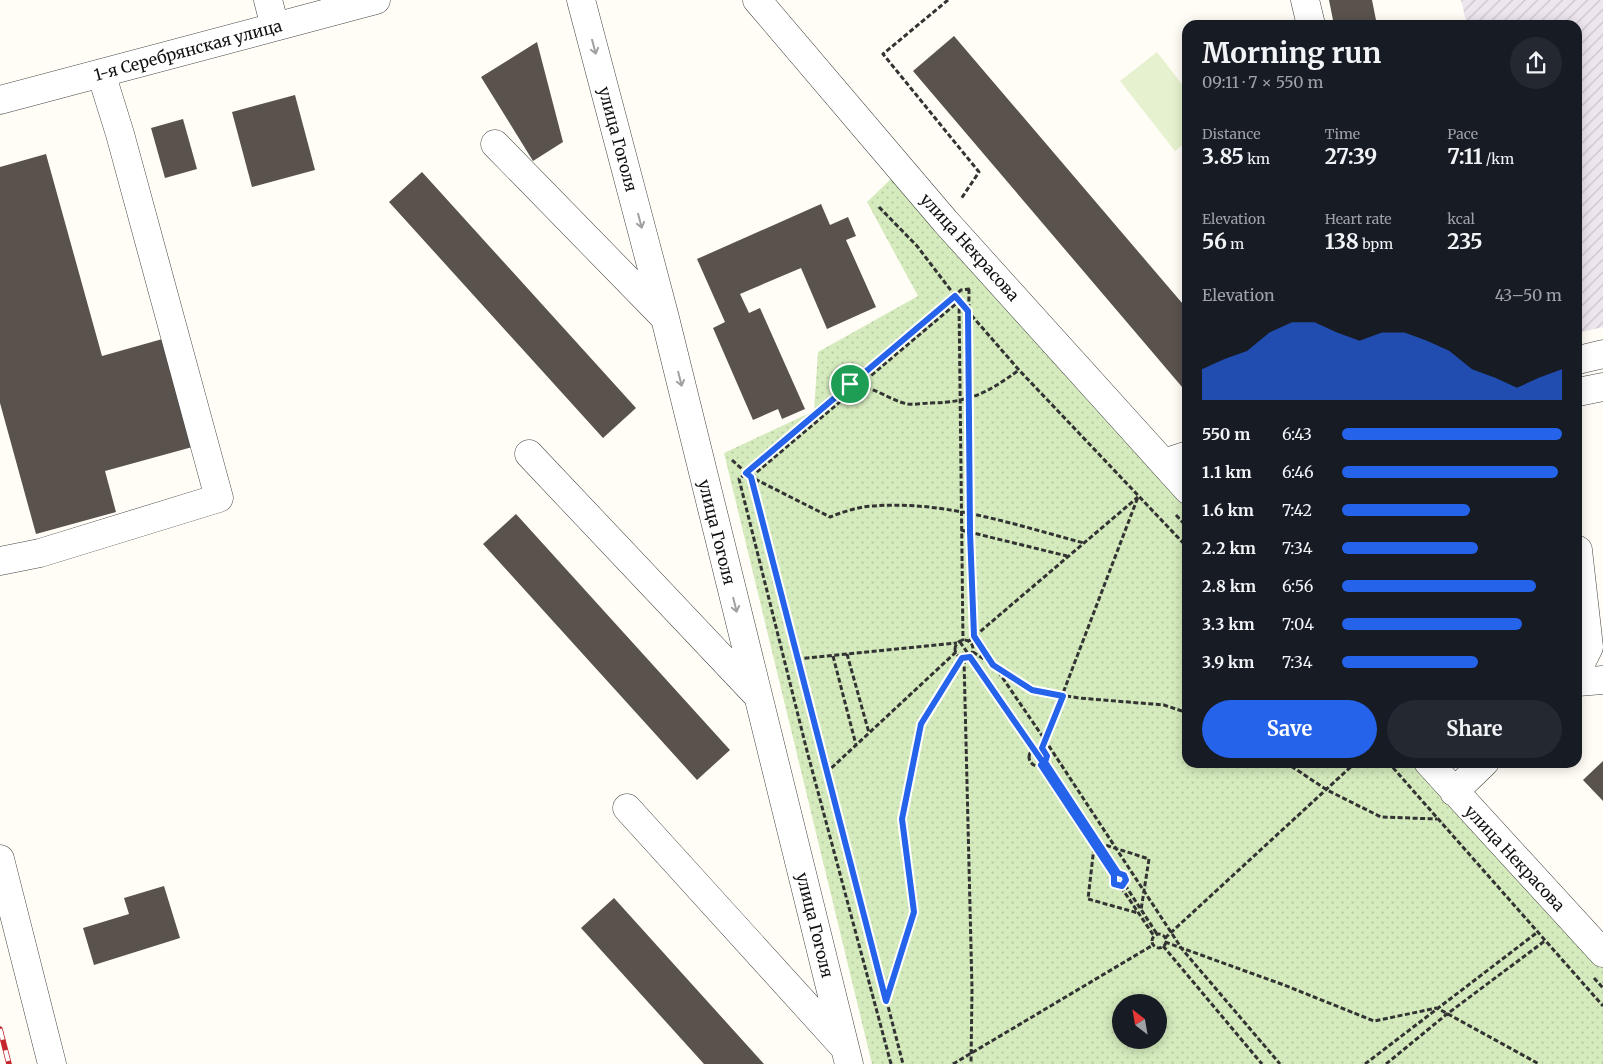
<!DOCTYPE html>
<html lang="en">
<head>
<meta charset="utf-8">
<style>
	body { margin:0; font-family:Merriweather,serif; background:#242831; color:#f1f3f6; height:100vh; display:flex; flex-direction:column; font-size:19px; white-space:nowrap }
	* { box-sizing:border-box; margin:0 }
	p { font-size:16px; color:#9ea1a6 }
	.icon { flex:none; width:28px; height:28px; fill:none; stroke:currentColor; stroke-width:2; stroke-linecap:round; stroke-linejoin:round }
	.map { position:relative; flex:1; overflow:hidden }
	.panel { position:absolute; left:1182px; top:20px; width:400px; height:748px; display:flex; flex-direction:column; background:#171b24; border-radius:15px; box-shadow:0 2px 12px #0003 }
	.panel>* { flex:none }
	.needle { width:32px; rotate:329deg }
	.controls { position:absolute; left:1112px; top:994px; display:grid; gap:10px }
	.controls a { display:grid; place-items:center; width:55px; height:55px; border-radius:50%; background:#171b24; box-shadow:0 2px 12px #0003; font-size:25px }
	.pin { position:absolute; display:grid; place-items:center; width:42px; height:42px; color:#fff; margin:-21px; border:2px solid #fff; border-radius:50%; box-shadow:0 1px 5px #0007 }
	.round { display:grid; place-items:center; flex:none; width:52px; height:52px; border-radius:26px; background:#242831 }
	.head { display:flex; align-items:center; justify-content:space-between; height:85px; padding:0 20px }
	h1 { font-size:28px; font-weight:700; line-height:38px }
	.stats { display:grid; grid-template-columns:repeat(3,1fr); gap:8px; height:85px; padding:5px 20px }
	.stats div { display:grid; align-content:center }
	.stats b { font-size:21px; font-weight:700 }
	.stats small { font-size:14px; font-weight:400 }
	.stats p { font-size:14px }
	.chart { height:140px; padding:10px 20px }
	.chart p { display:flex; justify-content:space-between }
	.chart svg { width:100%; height:90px; margin-top:5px; fill:#2563eb; opacity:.7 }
	.primary-button { display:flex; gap:10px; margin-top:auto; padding:10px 20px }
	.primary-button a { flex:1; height:58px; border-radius:30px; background:#2563eb; color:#fff; font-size:20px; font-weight:700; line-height:58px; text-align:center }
	.primary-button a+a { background:#242831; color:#f1f3f6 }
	ul { padding:0 20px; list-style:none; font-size:16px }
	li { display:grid; grid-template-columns:80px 60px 1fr; align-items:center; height:38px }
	li i { height:12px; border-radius:6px; background:#2563eb }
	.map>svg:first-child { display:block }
	.industrial { fill:url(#industrial-furrows) }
	.grass { fill:url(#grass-dots); fill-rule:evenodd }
	.pitch { fill:#e6f2cf }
	.building { fill:#5a524d }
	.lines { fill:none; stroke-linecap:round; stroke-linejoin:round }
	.minor-casing { stroke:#444; stroke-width:29 }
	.path { stroke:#333; stroke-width:3; stroke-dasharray:5 2.5; stroke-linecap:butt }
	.minor { stroke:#fff; stroke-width:28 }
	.rail-casing { stroke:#c4262e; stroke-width:5.5 }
	.rail { stroke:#fff; stroke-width:4; stroke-dasharray:11; stroke-linecap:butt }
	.oneway { stroke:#a0a0a0 }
	.route-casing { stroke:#fff; stroke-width:10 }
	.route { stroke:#2563eb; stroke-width:6 }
	.labels { text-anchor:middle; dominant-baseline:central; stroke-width:5; stroke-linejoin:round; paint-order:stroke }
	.street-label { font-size:16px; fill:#111; stroke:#fff }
</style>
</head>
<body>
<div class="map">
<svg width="1603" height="1064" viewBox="0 0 1603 1064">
	<defs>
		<pattern id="industrial-furrows" width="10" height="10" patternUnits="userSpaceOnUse" patternTransform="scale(1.25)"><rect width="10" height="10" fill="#eee6ef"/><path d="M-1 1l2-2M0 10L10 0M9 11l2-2" fill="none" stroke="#cbc4cc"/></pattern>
		<pattern id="grass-dots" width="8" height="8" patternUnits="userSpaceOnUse" patternTransform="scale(1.25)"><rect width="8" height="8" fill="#d5ebbd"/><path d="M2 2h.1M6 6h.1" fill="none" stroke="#b6c8a1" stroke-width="1.8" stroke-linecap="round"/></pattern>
	</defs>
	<rect width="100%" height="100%" fill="#fffdf5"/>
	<path class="industrial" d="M 1461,0 L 1603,0 L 1603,327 L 1578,333 L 1578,25 L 1467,25 Z"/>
	<path class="grass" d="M 895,175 L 939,227 L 1187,506 L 1188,762 L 1418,763 L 1603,968 L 1603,1064 L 872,1064 L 724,453 L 814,411 L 818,352 L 918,296 L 867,202 ZM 1121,1002 L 1159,1002 L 1159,1040 L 1121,1040 Z"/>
	<path class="pitch" d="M 1157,52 L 1187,91 L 1187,141 L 1175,151 L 1120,81 Z"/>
	<path class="building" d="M 1329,0 L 1372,0 L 1377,25 L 1334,25 Z
		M 954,36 L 1188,310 L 1188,394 L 913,71 Z
		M 537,42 L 563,142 L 533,161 L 481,77 Z
		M 295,95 L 315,170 L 252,187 L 232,112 Z
		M 183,119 L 197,169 L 165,178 L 151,128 Z
		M 46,154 L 102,356 L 166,338 L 196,446 L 105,471 L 116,512 L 36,534 L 0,403 L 0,167 Z
		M 422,172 L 636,408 L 603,438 L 389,202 Z
		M 821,204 L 830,225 L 848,217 L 856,236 L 846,240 L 876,307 L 827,329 L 801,268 L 740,294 L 749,313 L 760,308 L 805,409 L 782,419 L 778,409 L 753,420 L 713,328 L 725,322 L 697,259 Z
		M 516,514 L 730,750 L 697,780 L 483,544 Z
		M 1603,761 L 1603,801 L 1583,780 Z
		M 164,886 L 180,938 L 94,965 L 83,928 L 129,914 L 124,898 Z
		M 614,898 L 764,1064 L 704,1064 L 581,928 Z"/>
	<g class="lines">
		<defs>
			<path id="minor" d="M 268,0 L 275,27
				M 581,0 L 665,318 L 849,1064
				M 757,0 L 945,221 L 1188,490
				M 1305,0 L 1311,25
				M 0,100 L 376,0
				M 495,144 L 664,317
				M 1578,360 L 1603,354
				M 1578,392 L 1603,387
				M 529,454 L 755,693
				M 1164,463 L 1188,455
				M 1578,550 L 1589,647 L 1578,669
				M 0,561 L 40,553 L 219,498 L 120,134 L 101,73
				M 1578,682 L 1603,680
				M 1428,762 L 1603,953
				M 1454,792 L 1485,762
				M 627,808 L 843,1046
				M 0,859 L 52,1064"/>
		</defs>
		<use href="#minor" class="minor-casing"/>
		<path class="path" d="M 948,0 L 883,54 L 979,172 L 961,199
			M 879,207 L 917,246 L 959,301 L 1019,370 L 1188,548
			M 969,289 L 968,399 L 974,636 L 1045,740 L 1182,949 L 1280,1064
			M 959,301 L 963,641
			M 858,388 C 875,386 890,401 908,404 C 915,405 924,403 931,403 C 971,402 987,393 1019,370
			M 732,460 L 751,477 L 830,517 C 840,513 852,509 863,507 C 938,498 1012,524 1084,543
			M 751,477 L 903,1064
			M 751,477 L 958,302
			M 1176,515 L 1188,528
			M 961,530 L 1067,556
			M955 649a9 9 0 1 1 18 0a9 9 0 1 1-18 0Z
			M 969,641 L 1138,497
			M 960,642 L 1044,764
			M 973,652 L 1031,690 L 1079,698 L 1164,705 L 1188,713
			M 847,654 L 869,733
			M 833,656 L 856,745
			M 797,659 L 957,643
			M 964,659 L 972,989 L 971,1064
			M1029 757a9 9 0 1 1 18 0a9 9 0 1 1-18 0Z
			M 1042,748 L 1138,497
			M 1285,762 L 1327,790 L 1381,817 L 1437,819
			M 1388,762 L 1603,1006
			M 1041,765 L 1114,875 L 1113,884 L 1117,887 L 1123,886 L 1126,877 L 1118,873 L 1045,762
			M 826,773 L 956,652
			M 1099,843 L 1149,859 L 1141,910
			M 1094,847 L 1088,899 L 1138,913
			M 1125,885 L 1157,934
			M 1121,887 L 1154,936
			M1152 941a7 7 0 1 1 14 0a7 7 0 1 1-14 0Z
			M 1165,938 L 1356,762
			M 1165,942 L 1284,985 L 1374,1021 L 1437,1008 L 1539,1064
			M 1163,946 L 1262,1064
			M 1594,978 L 1603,988
			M 887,1001 L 914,912 L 902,819 L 921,724 L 962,658
			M 891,1064 L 807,751 L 739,479 L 961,290 L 970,289
			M 953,1064 L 1153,945
			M 1365,1064 L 1539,931
			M 1386,1064 L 1447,1014 L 1546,940"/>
		<use href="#minor" class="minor"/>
		<defs>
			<path id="rail" d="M 0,1029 L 9,1064"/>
		</defs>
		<use href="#rail" class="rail-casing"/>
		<use href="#rail" class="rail"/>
	</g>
	<defs><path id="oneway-shaft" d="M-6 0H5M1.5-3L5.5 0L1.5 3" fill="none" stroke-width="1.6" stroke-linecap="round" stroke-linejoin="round" transform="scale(1.25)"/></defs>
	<g class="oneway">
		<use href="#oneway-shaft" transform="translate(594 47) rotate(75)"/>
		<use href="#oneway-shaft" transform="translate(640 221) rotate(75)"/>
		<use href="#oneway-shaft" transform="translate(680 379) rotate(76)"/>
		<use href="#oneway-shaft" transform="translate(735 605) rotate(76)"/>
	</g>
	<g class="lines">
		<defs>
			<path id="route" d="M 955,296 L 968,311 L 970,532 L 974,636 L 993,665 L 1032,690 L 1063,696 L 1042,748 L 1047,756 L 1045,762 L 1118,873 L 1124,875 L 1126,880 L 1122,886 L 1114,884 L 1114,875 L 1041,765 L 1044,764 L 970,657 L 962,658 L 921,724 L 902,819 L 914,912 L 886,1001 L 751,477 L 746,473 Z"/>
		</defs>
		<use href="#route" class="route-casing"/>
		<use href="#route" class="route"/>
	</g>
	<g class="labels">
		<g class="street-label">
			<text transform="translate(188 50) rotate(-15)">1-я Серебрянская улица</text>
			<text transform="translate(618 139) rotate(75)">улица Гоголя</text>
			<text transform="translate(970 247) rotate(48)">улица Некрасова</text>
			<text transform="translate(717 532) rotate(76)">улица Гоголя</text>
			<text transform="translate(1515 858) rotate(47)">улица Некрасова</text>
			<text transform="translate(815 925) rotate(76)">улица Гоголя</text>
		</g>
	</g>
</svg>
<div class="controls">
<a><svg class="needle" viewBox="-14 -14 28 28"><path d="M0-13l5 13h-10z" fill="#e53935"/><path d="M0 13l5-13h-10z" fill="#9ea1a6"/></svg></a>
</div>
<div class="pin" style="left:850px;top:384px;background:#1e9e55"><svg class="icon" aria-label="arrive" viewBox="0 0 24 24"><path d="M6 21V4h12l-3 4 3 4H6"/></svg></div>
<section class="panel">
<div class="head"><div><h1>Morning run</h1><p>09:11 · 7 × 550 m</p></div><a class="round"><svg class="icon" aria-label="share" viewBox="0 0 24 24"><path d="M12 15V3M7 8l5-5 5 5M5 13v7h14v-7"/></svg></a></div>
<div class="stats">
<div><p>Distance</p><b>3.85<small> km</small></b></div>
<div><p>Time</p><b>27:39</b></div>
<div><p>Pace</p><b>7:11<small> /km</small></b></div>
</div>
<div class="stats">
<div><p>Elevation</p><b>56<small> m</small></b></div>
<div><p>Heart rate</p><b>138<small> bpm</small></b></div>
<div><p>kcal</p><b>235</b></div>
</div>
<div class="chart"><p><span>Elevation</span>43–50 m</p>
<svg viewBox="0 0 160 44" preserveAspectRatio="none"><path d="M0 44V29L10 24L20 20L30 11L40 6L50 6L60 11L70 15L80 11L90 11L100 15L110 20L120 29L130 33L140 38L150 33L160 29V44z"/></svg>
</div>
<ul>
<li><b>550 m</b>6:43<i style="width:100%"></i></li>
<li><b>1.1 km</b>6:46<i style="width:98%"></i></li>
<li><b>1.6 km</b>7:42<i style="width:58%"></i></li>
<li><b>2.2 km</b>7:34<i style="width:62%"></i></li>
<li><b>2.8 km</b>6:56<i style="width:88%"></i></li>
<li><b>3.3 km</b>7:04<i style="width:82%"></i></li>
<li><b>3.9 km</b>7:34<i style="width:62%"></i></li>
</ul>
<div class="primary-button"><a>Save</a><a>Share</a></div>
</section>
</div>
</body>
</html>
